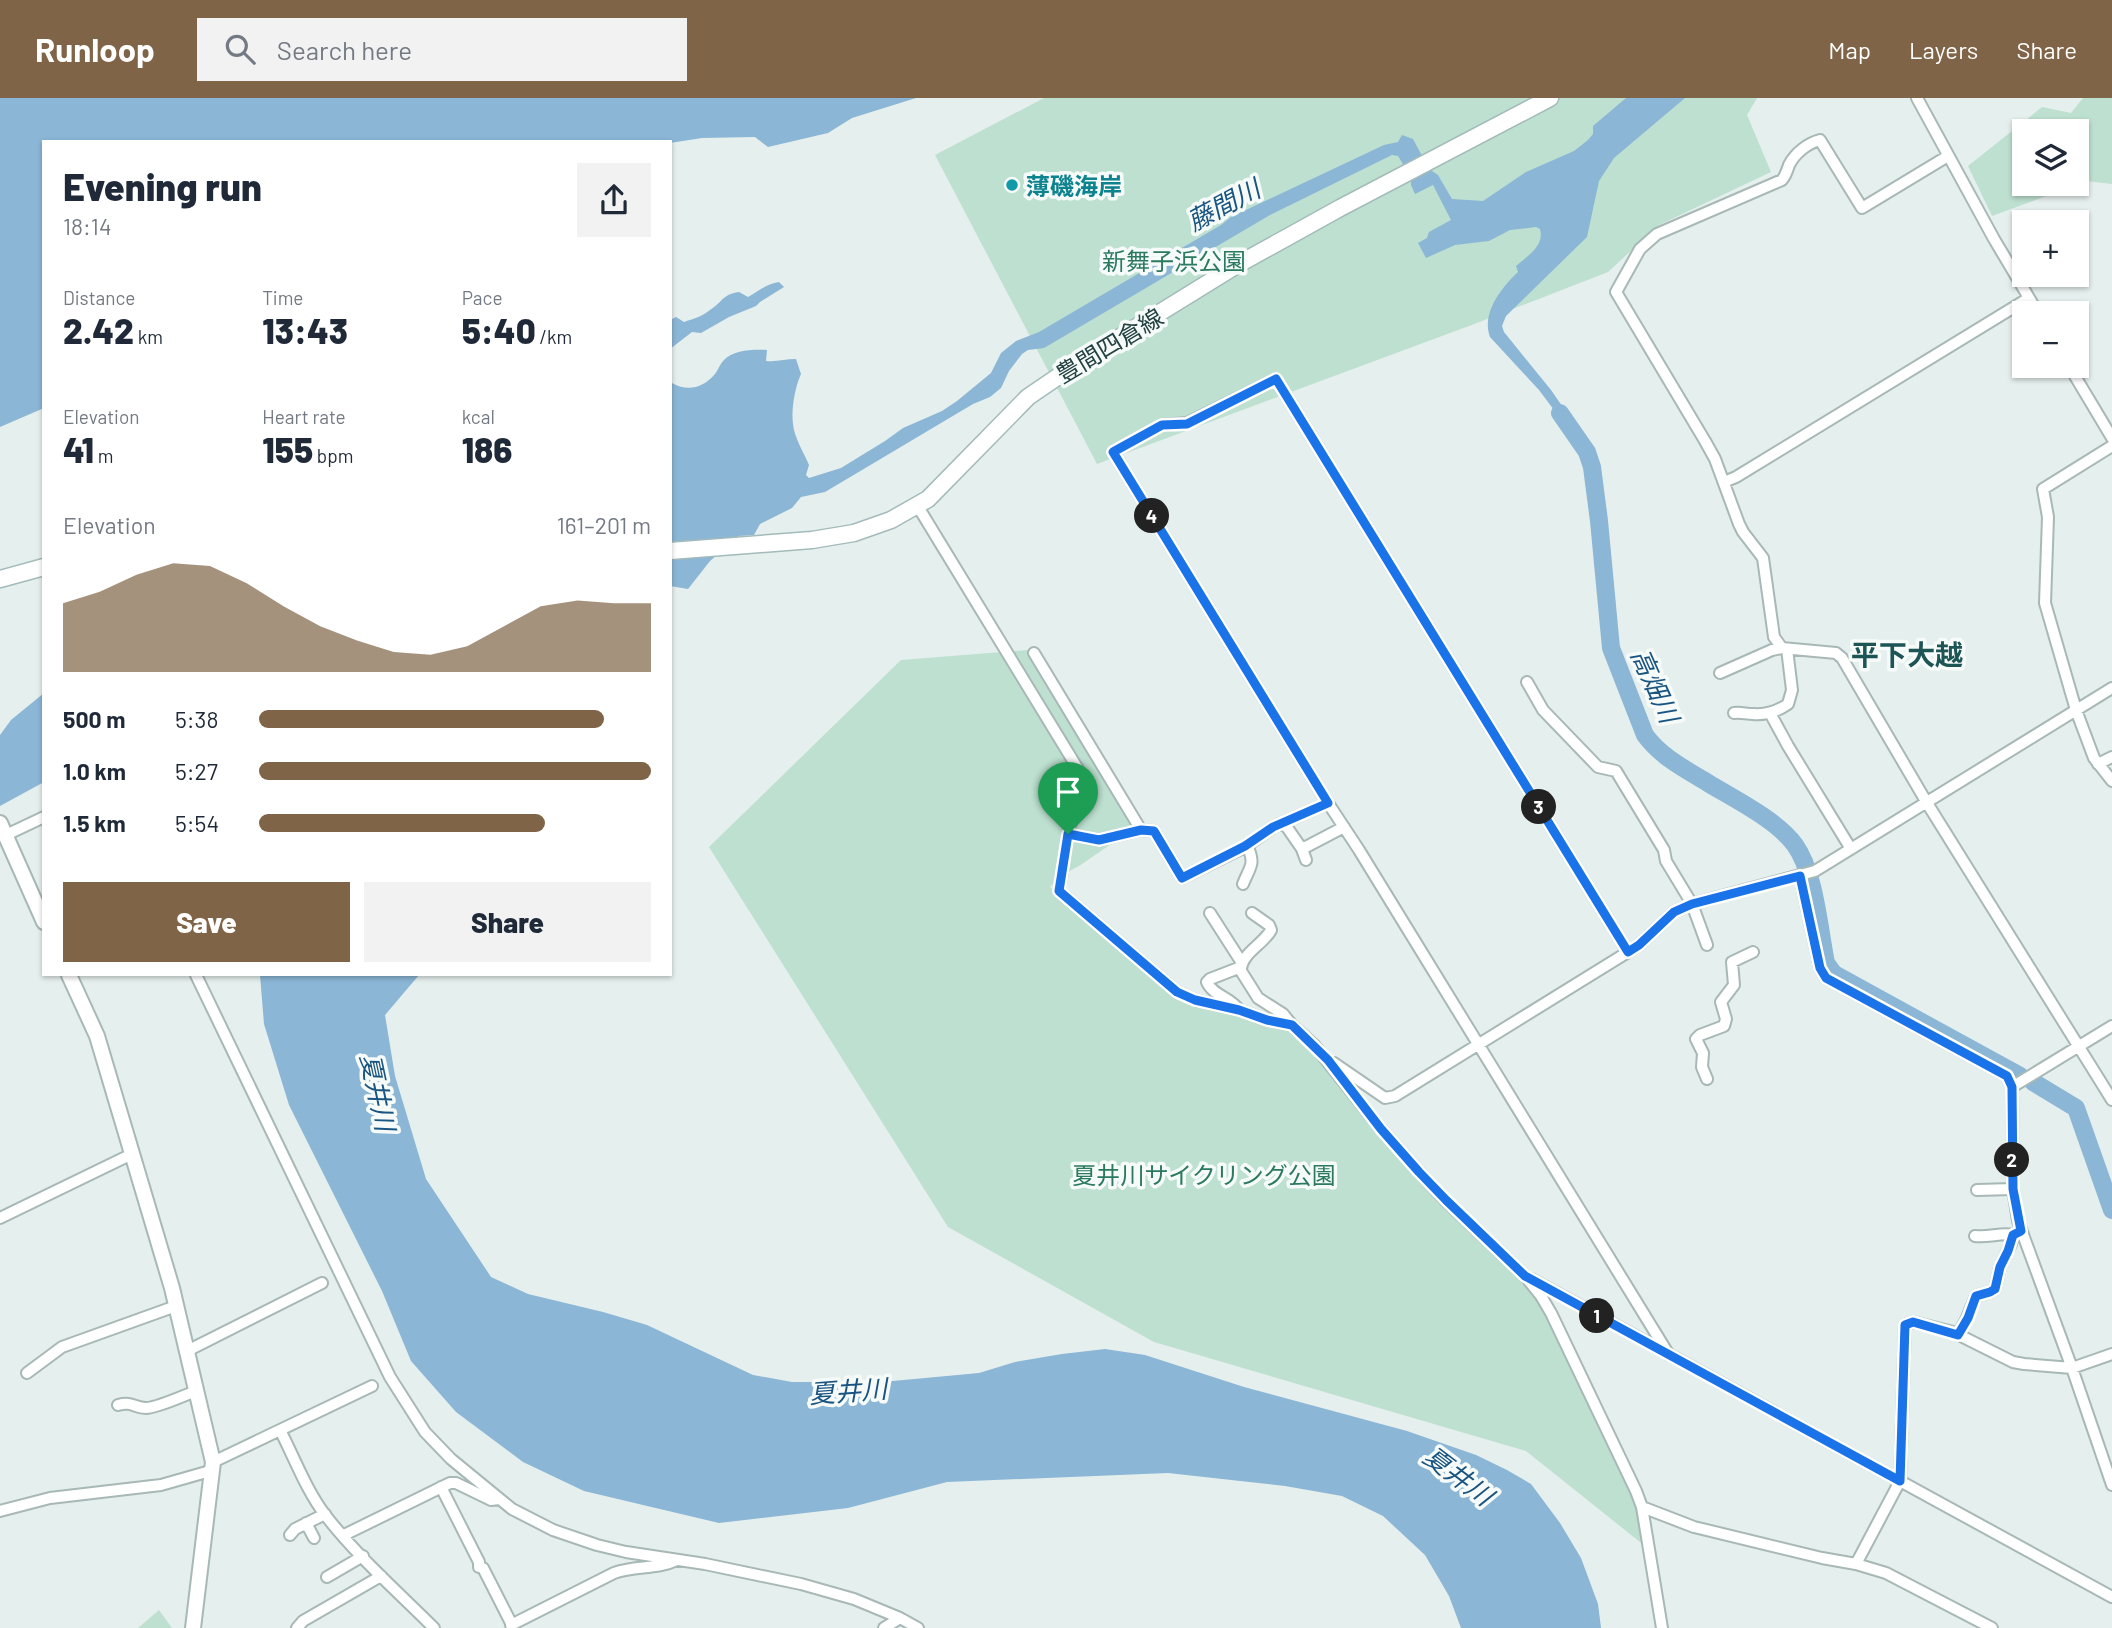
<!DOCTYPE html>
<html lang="en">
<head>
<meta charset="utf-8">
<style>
	body { margin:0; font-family:Barlow,"Noto Sans JP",sans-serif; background:#f2f2f3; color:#1f2937; height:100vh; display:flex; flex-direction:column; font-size:26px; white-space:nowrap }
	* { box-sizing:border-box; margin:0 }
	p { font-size:23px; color:#747a83 }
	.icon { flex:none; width:38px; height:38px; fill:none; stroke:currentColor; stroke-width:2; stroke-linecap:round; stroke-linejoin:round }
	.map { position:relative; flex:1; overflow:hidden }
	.sheet { position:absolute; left:42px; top:42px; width:630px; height:836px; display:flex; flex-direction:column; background:#fff; border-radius:0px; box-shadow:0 2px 5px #0004 }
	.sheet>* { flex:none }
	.buttons { position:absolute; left:2012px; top:21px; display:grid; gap:14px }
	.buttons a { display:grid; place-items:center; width:77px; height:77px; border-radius:0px; background:#fff; box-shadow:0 2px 5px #0004; font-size:35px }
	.pin { position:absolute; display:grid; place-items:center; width:60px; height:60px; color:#fff; margin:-72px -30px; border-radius:50% 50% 50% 0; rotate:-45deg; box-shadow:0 0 7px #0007 }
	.pin .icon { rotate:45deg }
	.km { position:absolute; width:35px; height:35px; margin:-18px; border-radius:50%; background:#222; color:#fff; font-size:19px; line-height:35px; text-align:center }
	.round { display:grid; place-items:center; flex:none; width:74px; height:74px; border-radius:0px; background:#f2f2f3 }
	.head { display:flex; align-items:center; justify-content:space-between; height:119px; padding:0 21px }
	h1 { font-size:38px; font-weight:800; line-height:52px }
	.stats { display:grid; grid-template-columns:repeat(3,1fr); gap:10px; height:119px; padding:7px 21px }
	.stats div { display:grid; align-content:center }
	.stats b { font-size:35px; font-weight:800 }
	.stats small { font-size:19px; font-weight:400 }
	.stats p { font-size:19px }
	.chart { height:196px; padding:14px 21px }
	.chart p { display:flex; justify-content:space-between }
	.chart svg { width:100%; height:126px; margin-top:7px; fill:#806447; opacity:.7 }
	.primary-button { display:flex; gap:14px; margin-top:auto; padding:14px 21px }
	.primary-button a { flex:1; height:80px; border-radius:0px; background:#806447; color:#fff; font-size:28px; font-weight:800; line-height:80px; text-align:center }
	.primary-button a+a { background:#f2f2f3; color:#1f2937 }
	ul { padding:0 21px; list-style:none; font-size:23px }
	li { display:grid; grid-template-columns:112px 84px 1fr; align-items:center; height:52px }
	li i { height:18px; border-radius:9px; background:#806447 }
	header { display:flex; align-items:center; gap:42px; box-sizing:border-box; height:98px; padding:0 35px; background:#806447; color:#fff }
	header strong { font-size:33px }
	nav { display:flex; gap:38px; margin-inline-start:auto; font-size:24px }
	.search { width:490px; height:63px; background:#f2f2f3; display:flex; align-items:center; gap:18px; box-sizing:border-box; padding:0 24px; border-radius:0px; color:#747a83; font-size:26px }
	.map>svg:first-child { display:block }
	.green { fill:#bde0d0; fill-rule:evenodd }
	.water { fill:#8bb6d5 }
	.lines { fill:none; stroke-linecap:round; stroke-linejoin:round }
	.river { stroke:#8bb6d5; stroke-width:18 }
	.minor-casing { stroke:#a7b8b6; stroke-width:14 }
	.tertiary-casing { stroke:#a7b8b6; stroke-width:18 }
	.secondary-casing { stroke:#a3bbba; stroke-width:19 }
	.minor { stroke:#fff; stroke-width:10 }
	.tertiary { stroke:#fff; stroke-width:14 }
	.secondary { stroke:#fff; stroke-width:16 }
	.route-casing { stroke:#fff; stroke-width:14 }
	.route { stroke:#1a73e8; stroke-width:9 }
	.culture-dot { fill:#0f9aa8; stroke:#f6fbf9; stroke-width:2.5 }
	.labels { text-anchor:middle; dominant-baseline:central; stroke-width:7; stroke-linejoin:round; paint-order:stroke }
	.culture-label { font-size:24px; font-weight:bold; fill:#0d838f; stroke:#f6fbf9; text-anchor:start }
	.park-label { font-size:24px; fill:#2b7a5f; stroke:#f6fbf9 }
	.street-label { font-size:24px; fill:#234242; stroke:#f6fbf9 }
	.water-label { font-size:26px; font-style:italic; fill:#1a5481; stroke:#f6fbf9 }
	.quarter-label { font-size:28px; font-weight:bold; fill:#1d5455; stroke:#f6fbf9 }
</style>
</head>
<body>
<header>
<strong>Runloop</strong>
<div class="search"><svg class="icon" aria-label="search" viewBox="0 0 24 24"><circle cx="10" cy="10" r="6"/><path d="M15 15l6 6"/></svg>Search here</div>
<nav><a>Map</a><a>Layers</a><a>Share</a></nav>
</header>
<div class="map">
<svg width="2112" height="1530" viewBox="0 0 2112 1530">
	<rect width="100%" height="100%" fill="#e5efed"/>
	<path class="green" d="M 1044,0 L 1757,0 L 1747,17 L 1771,74 L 1659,127 L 1608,174 L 1469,228 L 1097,366 L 935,57 Z
		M 2083,0 L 2112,0 L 2112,86 L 2087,83 L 1992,118 L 1968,68 L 2042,9 L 2071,15 ZM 2025,33 L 2077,33 L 2077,86 L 2025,86 Z
		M 1028,552 L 1140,737 L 1114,744 L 1079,768 L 1062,777 L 1050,789 L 1177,894 L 1290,923 L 1419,1071 L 1546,1192 L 1633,1379 L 1650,1452 L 1526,1353 L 1154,1244 L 948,1129 L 709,749 L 901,562 Z
		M 159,1512 L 172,1530 L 138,1530 Z"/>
	<path class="water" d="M 0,0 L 916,0 L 852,20 L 828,35 L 768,49 L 755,39 L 702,40 L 670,45 L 670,44 L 44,44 L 44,310 L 0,329 Z
		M 1626,0 L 1685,0 L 1614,60 L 1599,83 L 1587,139 L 1506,218 L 1502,228 L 1504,234 L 1551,292 L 1578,331 L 1572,336 L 1539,292 L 1490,239 C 1481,215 1502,189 1518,174 L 1516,168 C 1527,158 1545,148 1540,131 L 1536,129 L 1510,132 L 1489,143 L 1455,147 L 1426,160 L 1418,145 L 1427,140 L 1429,134 L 1451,122 L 1433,87 L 1415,96 L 1411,87 L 1411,79 L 1398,58 L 1392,57 L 1270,117 L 1044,250 L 1028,252 L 1022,256 L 1009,273 L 1001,290 L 990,299 L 973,306 L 825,394 L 801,399 L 792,410 L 760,426 L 754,437 L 739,438 L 710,463 L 688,491 L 670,488 L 670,284 C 687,294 702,291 715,276 C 718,272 720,266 724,262 C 733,252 754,251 767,252 L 766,263 C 777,264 786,261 796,261 L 801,276 C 795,289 791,311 793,326 C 794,339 804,355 809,367 L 806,377 L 809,380 L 841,370 L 885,343 L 903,330 L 942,313 L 957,303 L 991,275 L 1001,255 L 1016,243 L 1039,234 L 1221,127 L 1231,119 L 1384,47 L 1398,44 L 1402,37 L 1413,41 L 1429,71 L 1438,77 L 1452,101 L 1483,103 L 1526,74 L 1574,53 L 1588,42 L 1593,36 L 1593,28 Z
		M 779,184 L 784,189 L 760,204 L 756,208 L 729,219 L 701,235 L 692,234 L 670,251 L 670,222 L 676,219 L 684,224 C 693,221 703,218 710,212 C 724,203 721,197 739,194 L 748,199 C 759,193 766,186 779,184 Z
		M 44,595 L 44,684 L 0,708 L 0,637 L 11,622 Z
		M 260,877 L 419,877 L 385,917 L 395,978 L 426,1081 L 491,1179 L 528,1196 L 603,1214 L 647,1227 L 753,1277 L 792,1284 L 882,1284 L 979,1275 L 1015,1264 L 1062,1256 L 1105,1251 L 1145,1257 L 1244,1289 L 1407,1333 L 1476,1357 L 1507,1372 L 1531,1386 L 1560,1425 L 1581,1460 L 1598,1506 L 1601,1530 L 1461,1530 L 1449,1498 L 1425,1457 L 1383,1418 L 1342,1398 L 1285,1388 L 1168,1375 L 947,1384 L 848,1410 L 719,1425 L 584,1393 L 523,1364 L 456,1314 L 411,1263 L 382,1193 L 289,1007 L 264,926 Z"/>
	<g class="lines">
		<path class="river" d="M 1560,315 L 1587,354 L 1592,369 L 1599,423 L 1611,550 L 1645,637 C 1661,659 1685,671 1708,685 C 1734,701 1777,722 1795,747 C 1815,775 1819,830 1826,865 L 1834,876 L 2020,978
			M 2033,984 L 2076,1010 L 2112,1112"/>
		<defs>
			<path id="minor" d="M 1917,0 L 1994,141 L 2038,215
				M 1948,58 L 1862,110 L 1820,42 C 1808,45 1795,55 1789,67 C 1787,73 1786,77 1782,82 L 1657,136 L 1640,151 L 1616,194 L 1705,343 L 1715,361 L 1739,426 L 1743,434 L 1763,460 L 1774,539 L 1782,550 L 1836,555 L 1842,560 L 1927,705 L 2112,1002
				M 2069,268 L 2112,340
				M 2112,348 L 2043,391 L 2048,419 L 2045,505 L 2076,612 L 2094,660 L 2112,683
				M 1724,384 L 1736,379 L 2029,200
				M 917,407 L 1078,671 L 1081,688 L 1068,736 L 1059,793 L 1177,894 L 1195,902 L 1239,912 L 1267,922 L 1292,927 L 1315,948 L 1381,1031 L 1419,1074 L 1445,1102 L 1525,1178 L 1541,1198 L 1551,1215 L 1636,1393 L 1642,1409 L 1662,1530
				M 1034,555 L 1141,732
				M 1720,575 L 1772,552 L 1782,550
				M 1527,584 L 1543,612 L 1598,669 L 1616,673 L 1664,752 L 1666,763 L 1692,806 L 1707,847
				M 1734,615 C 1741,614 1746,616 1753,616 C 1765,617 1778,613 1788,606 L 1792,592 L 1787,551
				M 1770,615 L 1788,648 L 1851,751
				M 2098,666 L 2112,659
				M 1328,705 L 1113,354 L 1162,327 L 1187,325 L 1276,281 L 1628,854
				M 1284,725 L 1302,751 L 1306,762
				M 1068,736 L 1099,742 L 1141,732 L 1154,733 L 1182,780 L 1245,749 L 1273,729 L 1328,705 L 1359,752 L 1669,1257
				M 6,737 L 44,719
				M 1302,751 L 1344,729
				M 1800,778 L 1820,870 L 1826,880 L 2007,978 L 2012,989 L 2112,928
				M 1243,786 C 1250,768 1256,767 1247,747
				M 1210,815 L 1242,865
				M 1252,815 L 1269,827 L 1271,832 C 1264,846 1240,856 1241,873 L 1258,900 L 1283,916 L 1292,927
				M 196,877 L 390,1279 L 425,1334 L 451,1361 L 512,1411 L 553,1432 L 597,1447 L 626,1454 L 705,1466 L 801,1486 L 854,1501 L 900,1520 L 918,1530
				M 1239,912 C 1231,899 1213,898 1207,884 L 1210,881 L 1241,869
				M 1334,965 L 1385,1000 L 1395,998 L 1628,854 L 1639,847 L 1674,814 L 1692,806 L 1815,773 L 2112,590
				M 1707,981 L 1702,969 L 1703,955 L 1696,941 L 1700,937 L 1724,928 L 1726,921 L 1721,904 L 1734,887 L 1732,864 L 1753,854
				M 2012,989 L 2013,1091 L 2018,1123 L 2072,1270 L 2112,1387
				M 1977,1092 L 2013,1091
				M 0,1120 L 132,1056
				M 1975,1138 C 1988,1140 2002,1134 2013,1137
				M 1531,1181 L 2112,1499
				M 1958,1237 L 1967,1220 L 1976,1198 L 1990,1194 L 1995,1191 L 2000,1169 L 2011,1146 L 2013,1137 L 2021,1134
				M 187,1253 L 322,1185
				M 27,1275 L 62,1249 L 176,1208
				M 118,1307 C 133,1303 134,1310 146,1310 C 157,1310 185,1297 196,1293
				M 280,1332 C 294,1359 307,1394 326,1418 C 357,1458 398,1494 434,1530
				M 213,1364 L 372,1288
				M 441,1389 L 479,1464 L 479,1469 L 483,1470 L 511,1525 L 512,1530
				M 1642,1409 L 1694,1429 L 1822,1460 L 1856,1466 L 1886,1475 L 1992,1530
				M 0,1413 L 50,1400 L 161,1387 L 210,1373
				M 306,1425 L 314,1440
				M 290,1437 L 295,1431 L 325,1416
				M 344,1437 L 450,1385 L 456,1385 L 491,1402 L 499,1401
				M 1856,1466 L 1900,1383 L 1905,1227 L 1913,1224 L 1953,1234 L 2013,1264 L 2024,1266 L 2072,1270 L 2112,1256
				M 327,1479 L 363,1458
				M 511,1527 L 614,1475 C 635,1467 656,1472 677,1462
				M 297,1530 L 303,1523 L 381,1478
				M 884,1530 L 900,1520"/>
			<path id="tertiary" d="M 0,725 L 44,824
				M 69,877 L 97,938 L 172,1190 L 213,1364 L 193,1530"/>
			<path id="secondary" d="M 670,453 L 812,442 L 854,435 L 891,422 L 928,401 L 1028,299 L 1075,267 L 1237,167 L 1340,110 L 1550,0
				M 0,481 L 44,469"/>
		</defs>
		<use href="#minor" class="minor-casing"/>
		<use href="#tertiary" class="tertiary-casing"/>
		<use href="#secondary" class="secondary-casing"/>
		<use href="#minor" class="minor"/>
		<use href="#tertiary" class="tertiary"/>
		<use href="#secondary" class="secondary"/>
	</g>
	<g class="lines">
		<defs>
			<path id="route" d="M 1276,281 L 1628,854 L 1639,847 L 1674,814 L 1692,806 L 1800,778 L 1820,870 L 1826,880 L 2007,978 L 2012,989 L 2013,1091 L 2021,1133 L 2013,1137 L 2008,1153 L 2000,1169 L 1995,1191 L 1990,1194 L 1976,1198 L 1968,1220 L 1958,1237 L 1913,1224 L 1905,1227 L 1900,1383 L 1525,1178 L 1446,1102 L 1419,1074 L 1381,1031 L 1328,962 L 1292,927 L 1267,922 L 1239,912 L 1195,902 L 1177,894 L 1059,793 L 1068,736 L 1099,742 L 1141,732 L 1154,733 L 1182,780 L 1245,748 L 1273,729 L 1328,705 L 1113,354 L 1162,327 L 1187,326 Z"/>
		</defs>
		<use href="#route" class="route-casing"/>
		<use href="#route" class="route"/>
	</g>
	<circle class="culture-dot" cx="1012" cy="87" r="7"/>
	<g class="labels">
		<g class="culture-label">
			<text x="1026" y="87">薄磯海岸</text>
		</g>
		<g class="park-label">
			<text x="1174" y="162">新舞子浜公園</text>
			<text x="1204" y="1076">夏井川サイクリング公園</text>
		</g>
		<g class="street-label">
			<text transform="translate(1109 247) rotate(-31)">豊間四倉線</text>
		</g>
		<g class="water-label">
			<text transform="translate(1223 106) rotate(-28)">藤間川</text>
			<text transform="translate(1656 587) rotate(66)">高畑川</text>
			<text transform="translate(379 994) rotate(78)">夏井川</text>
			<text transform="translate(848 1292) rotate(-4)">夏井川</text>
			<text transform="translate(1459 1377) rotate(37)">夏井川</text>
		</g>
		<g class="quarter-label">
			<text x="1907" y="556">平下大越</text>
		</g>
	</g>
</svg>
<div class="buttons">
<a><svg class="icon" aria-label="layers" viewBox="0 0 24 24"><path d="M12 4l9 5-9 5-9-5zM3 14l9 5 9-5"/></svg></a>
<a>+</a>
<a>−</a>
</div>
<div class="pin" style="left:1068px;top:736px;background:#1e9e55"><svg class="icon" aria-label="arrive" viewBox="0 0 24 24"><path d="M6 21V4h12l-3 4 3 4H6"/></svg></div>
<b class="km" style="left:1597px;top:1218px">1</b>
<b class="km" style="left:2012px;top:1062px">2</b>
<b class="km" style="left:1539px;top:709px">3</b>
<b class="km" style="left:1152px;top:418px">4</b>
<section class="sheet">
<div class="head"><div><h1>Evening run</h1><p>18:14</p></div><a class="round"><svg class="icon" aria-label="share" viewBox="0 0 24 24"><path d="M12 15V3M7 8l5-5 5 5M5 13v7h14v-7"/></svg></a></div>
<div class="stats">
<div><p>Distance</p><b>2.42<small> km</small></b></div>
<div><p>Time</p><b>13:43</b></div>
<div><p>Pace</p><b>5:40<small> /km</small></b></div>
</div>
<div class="stats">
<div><p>Elevation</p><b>41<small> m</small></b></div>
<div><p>Heart rate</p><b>155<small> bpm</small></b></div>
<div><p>kcal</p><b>186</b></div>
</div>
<div class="chart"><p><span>Elevation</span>161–201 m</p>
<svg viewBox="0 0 160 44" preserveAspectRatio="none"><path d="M0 44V20L10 16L20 10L30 6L40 7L50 13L60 21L70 28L80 33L90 37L100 38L110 35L120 28L130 21L140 19L150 20L160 20V44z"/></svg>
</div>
<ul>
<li><b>500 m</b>5:38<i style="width:88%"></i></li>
<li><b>1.0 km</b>5:27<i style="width:100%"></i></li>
<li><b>1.5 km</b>5:54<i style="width:73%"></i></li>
</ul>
<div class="primary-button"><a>Save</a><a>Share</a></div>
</section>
</div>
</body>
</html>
